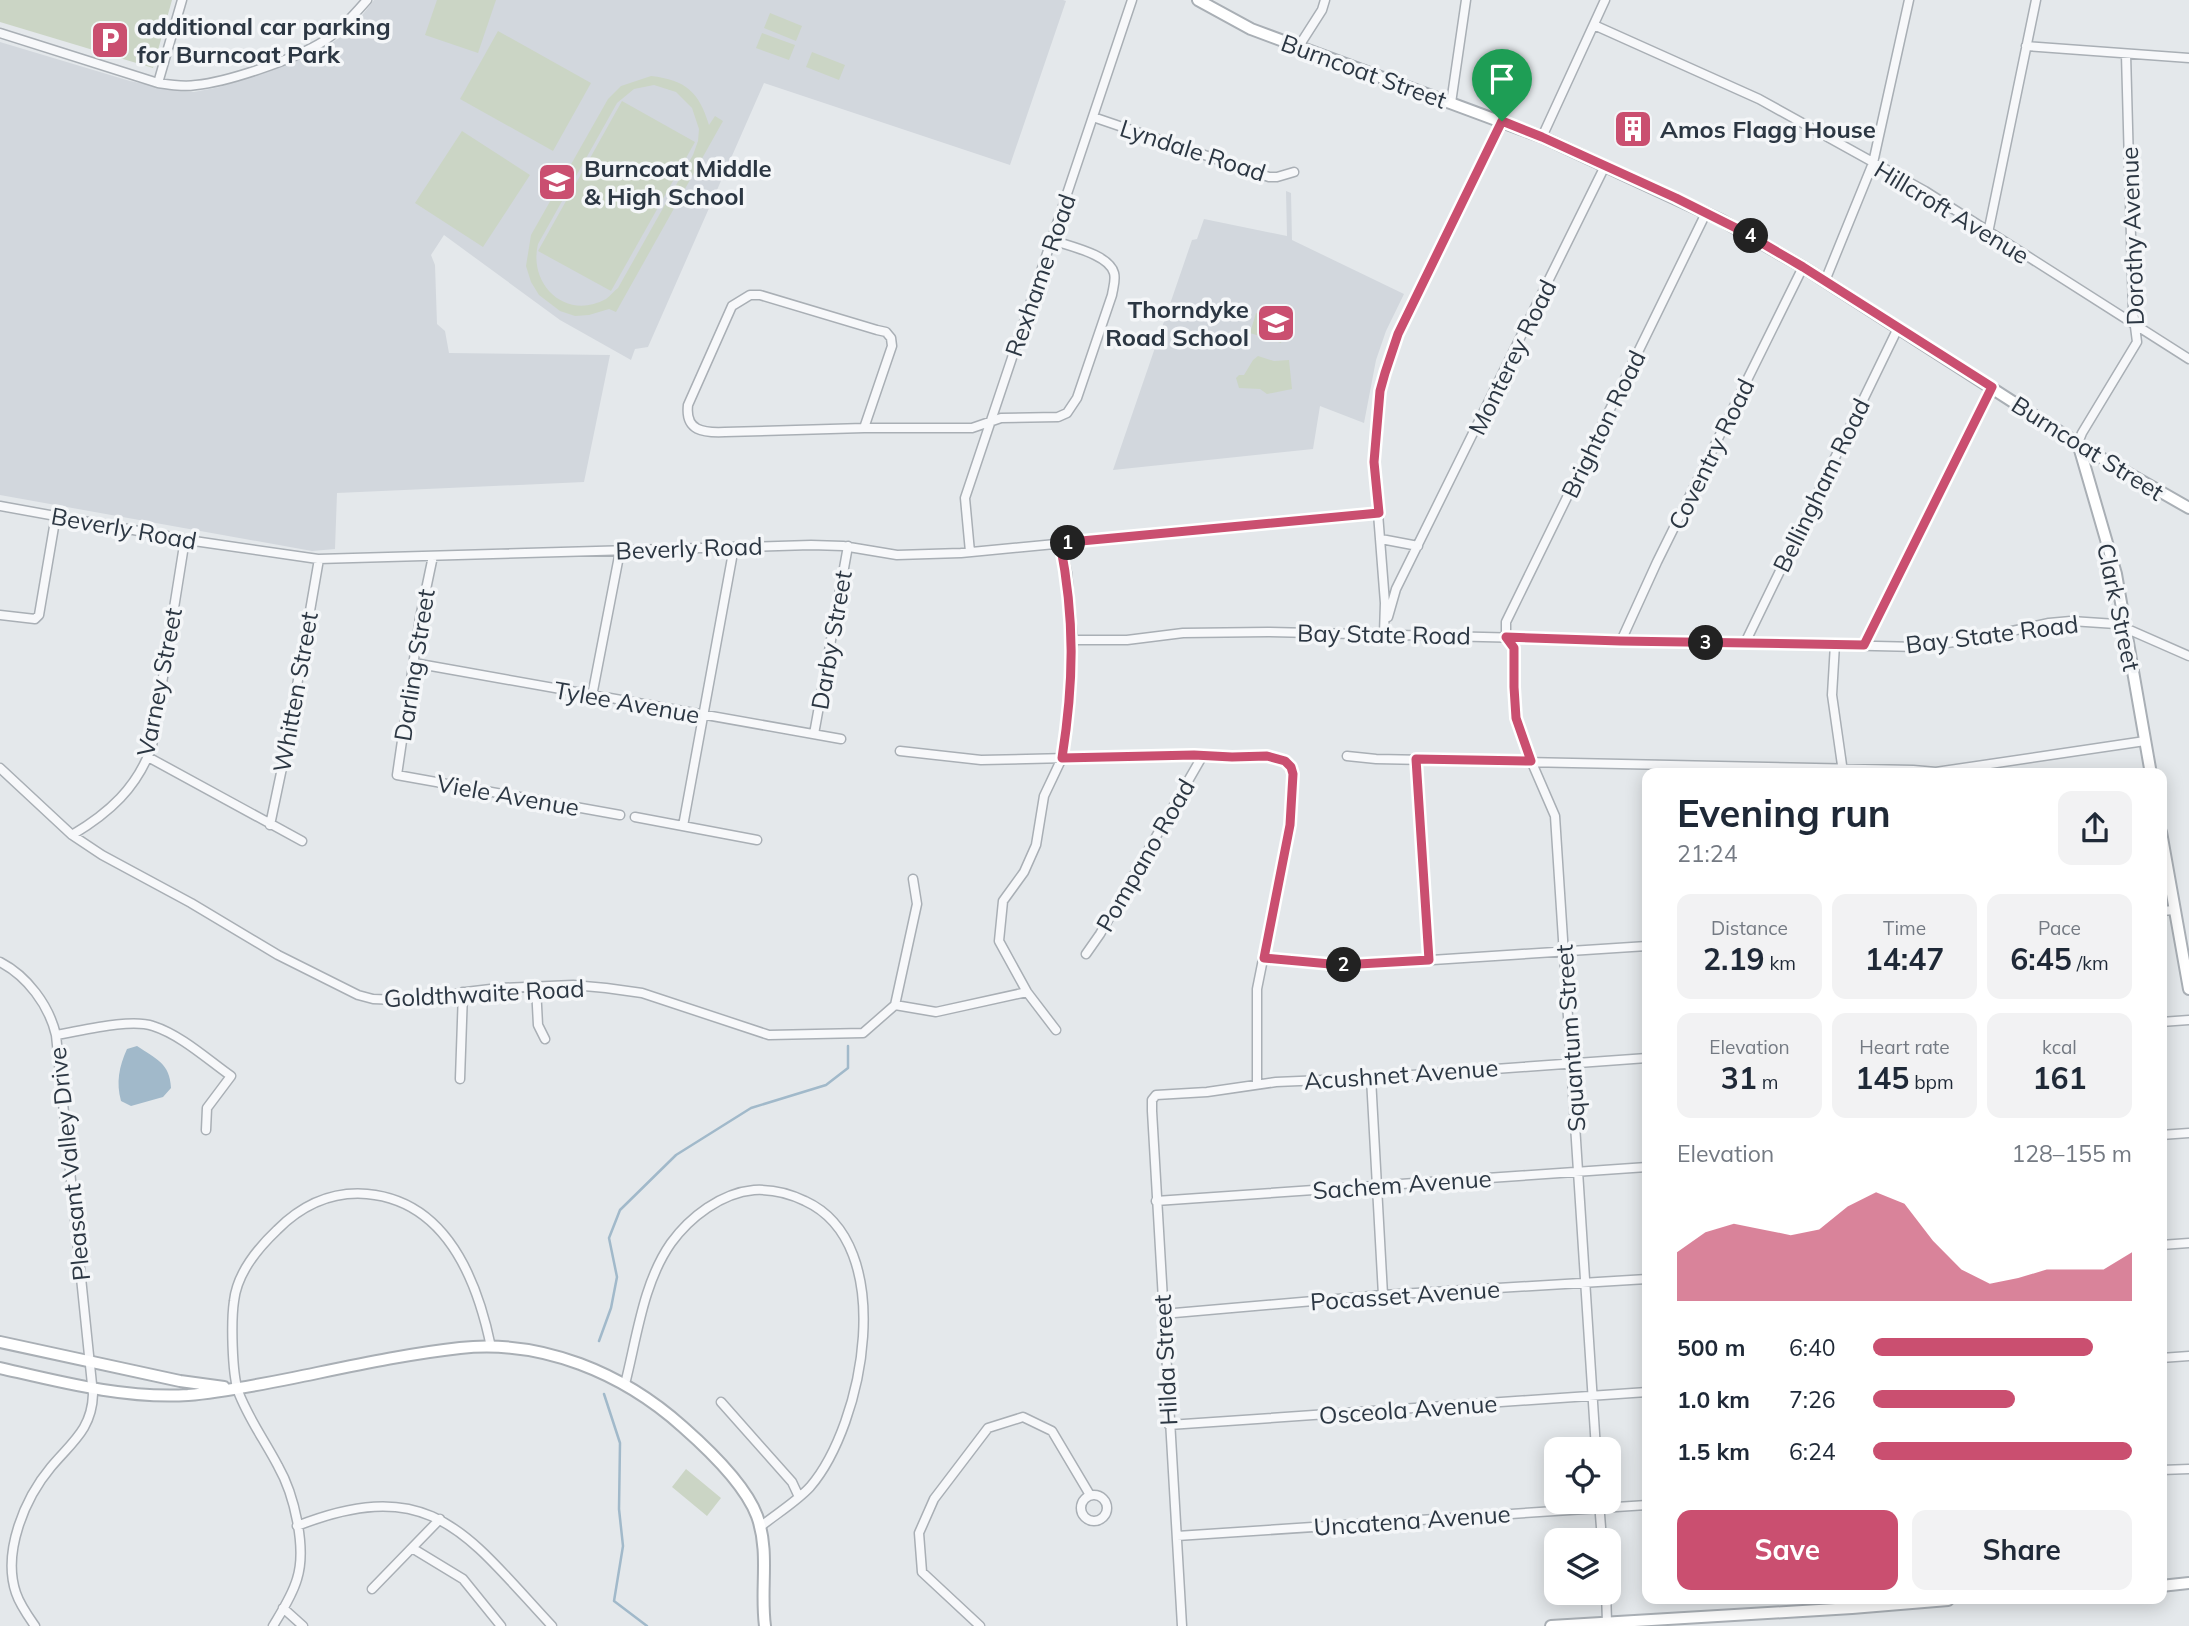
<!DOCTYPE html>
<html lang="en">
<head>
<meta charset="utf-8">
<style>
	body { margin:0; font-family:Mulish,sans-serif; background:#f2f2f3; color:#1f2937; height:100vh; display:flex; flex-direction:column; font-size:26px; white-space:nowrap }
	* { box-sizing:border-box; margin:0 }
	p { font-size:23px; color:#747a83 }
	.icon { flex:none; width:38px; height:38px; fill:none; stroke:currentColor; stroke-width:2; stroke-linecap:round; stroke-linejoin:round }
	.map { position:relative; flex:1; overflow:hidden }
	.panel { position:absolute; left:1642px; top:768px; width:525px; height:836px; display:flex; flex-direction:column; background:#fff; border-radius:14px; box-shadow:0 4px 18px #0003 }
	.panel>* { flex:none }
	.controls { position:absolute; left:1544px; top:1437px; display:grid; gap:14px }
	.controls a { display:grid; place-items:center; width:77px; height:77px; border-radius:14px; background:#fff; box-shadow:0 4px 18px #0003; font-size:35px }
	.pin { position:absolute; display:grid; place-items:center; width:60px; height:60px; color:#fff; margin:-72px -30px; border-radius:50% 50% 50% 0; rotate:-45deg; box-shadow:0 0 7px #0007 }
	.pin .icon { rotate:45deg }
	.km { position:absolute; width:35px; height:35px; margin:-18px; border-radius:50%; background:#222; color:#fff; font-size:19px; line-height:35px; text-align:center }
	.round { display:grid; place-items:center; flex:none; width:74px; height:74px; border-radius:14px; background:#f2f2f3 }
	.summary { display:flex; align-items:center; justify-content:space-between; height:119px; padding:0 35px }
	h1 { font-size:38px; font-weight:700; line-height:52px }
	.stats { display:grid; grid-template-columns:repeat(3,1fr); gap:10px; height:119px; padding:7px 35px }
	.stats div { display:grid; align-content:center; border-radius:14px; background:#f2f2f3; text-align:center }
	.stats b { font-size:30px; font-weight:700 }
	.stats small { font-size:19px; font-weight:400 }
	.stats p { font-size:19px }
	.chart { height:196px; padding:14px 35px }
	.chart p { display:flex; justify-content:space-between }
	.chart svg { width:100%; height:126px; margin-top:7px; fill:#ca4f70; opacity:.7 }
	.button { display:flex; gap:14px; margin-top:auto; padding:14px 35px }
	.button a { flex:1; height:80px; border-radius:14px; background:#ca4f70; color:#fff; font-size:28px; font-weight:700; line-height:80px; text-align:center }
	.button a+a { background:#f2f2f3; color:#1f2937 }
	ul { padding:0 35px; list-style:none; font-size:23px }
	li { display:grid; grid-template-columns:112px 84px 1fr; align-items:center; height:52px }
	li i { height:18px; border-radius:9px; background:#ca4f70 }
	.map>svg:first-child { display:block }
	.built { fill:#d2d7dd }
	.green { fill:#cbd5c5; fill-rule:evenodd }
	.water { fill:#a1b9ca }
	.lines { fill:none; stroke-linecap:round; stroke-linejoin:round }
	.stream { stroke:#a1b9ca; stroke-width:2.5 }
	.street-casing { stroke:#a9afb5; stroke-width:11 }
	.secondary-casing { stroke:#a9afb5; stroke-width:14 }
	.street { stroke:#f7f8fa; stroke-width:8 }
	.secondary { stroke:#fff; stroke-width:10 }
	.route-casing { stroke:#fff; stroke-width:14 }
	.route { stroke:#ca4f70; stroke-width:9 }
	.labels { text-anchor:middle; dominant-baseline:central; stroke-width:7; stroke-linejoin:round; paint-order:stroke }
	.poi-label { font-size:24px; font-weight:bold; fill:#2c3743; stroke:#f4f6f8; text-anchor:start }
	.street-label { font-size:24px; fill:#2c3743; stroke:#f4f6f8 }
</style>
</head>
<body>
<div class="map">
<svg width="2189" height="1626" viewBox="0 0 2189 1626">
	<rect width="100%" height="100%" fill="#e4e8eb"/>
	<path class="built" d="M 374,0 L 1063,0 L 1066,1 L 1010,165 L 764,83 L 648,347 L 635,349 L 631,360 L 560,320 L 444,235 L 431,255 L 435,265 L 437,324 L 445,331 L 449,353 L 610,355 L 584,482 L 337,493 L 335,549 L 312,551 L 0,495 L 0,42 L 130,81 L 169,89 L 194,92 L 220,87 L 308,56 L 332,43 L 353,27 Z
		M 1286,191 L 1291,193 L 1292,240 L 1404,294 L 1386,331 L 1376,360 L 1364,423 L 1320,406 L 1313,449 L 1113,470 L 1192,240 L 1197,239 L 1204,219 L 1287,236 Z"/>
	<path class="green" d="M 0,0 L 172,0 L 153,68 L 0,22 Z
		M 437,0 L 496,0 L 478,53 L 425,35 Z
		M 770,13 L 802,26 L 796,41 L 764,28 Z
		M 498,31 L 591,83 L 553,151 L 460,99 Z
		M 762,33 L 795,45 L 789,60 L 756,48 Z
		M 812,52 L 845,65 L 839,80 L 806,67 Z
		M 651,76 C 686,80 699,92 709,125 L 715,116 L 723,121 L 616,312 L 609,309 L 589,315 L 575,316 L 560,311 L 539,295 L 531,282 L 526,266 L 531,235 L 608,99 L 621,86 ZM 654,85 L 676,92 L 692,108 L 699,129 L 698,141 L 693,155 L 618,288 C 614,291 610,296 606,299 C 566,321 528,285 538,244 L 617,103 L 634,89 Z
		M 622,101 L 695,142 L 611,291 L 538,251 Z
		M 462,131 L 530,175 L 483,247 L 415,203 Z
		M 1256,313 L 1287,323 L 1281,343 L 1250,333 Z
		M 1258,356 L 1274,361 L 1289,360 L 1292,389 L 1267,394 L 1260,389 L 1239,388 L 1236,378 L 1239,375 L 1244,375 L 1253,360 Z
		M 686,1469 L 721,1498 L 707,1516 L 672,1487 Z"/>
	<path class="water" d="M 137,1046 C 156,1059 170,1063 171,1088 L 163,1097 L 131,1106 L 121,1101 C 116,1082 119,1067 127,1049 Z"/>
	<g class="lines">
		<path class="stream" d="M 599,1341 L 611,1308 L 617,1277 L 609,1238 L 620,1210 L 676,1155 L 751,1108 L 826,1085 L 848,1068 L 848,1046
			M 604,1394 L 620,1443 L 619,1509 L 623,1546 L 614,1601 L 647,1626"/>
		<defs>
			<path id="street" d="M 1594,25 L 1759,99 L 1925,191 L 2189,359
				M 0,33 L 158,83 C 171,85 183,87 196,85 C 228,82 291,60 319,44 C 338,33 353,16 367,0
				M 1299,46 L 1322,10 L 1325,0
				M 2026,46 L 2189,58
				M 158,83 L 182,0
				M 1451,103 L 1466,0
				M 1093,117 L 1269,177 L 1277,177 L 1294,172
				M 1542,137 L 1605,0
				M 1988,233 L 2036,0
				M 1825,281 L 1873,163 L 1909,0
				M 864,428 L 892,346 L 891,338 L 886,332 L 877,330 L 760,295 L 750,295 L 732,306 L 688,405 C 685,431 703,433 725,432 L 864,428 L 972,428 L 1001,418 L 1058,417 L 1067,413 L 1077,398 L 1112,295 C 1113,288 1116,280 1114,273 C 1109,254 1068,246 1052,240
				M 2078,443 L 2082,433 L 2137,342 L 2133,311 L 2126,54
				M 0,506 L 194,541 L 318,559 L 811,545 L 843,546 L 897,555 L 961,553 L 1379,513
				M 1381,539 L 1418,546
				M 1060,543 L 1067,573 L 1073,640 L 1127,640 L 1183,633 L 1268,632 L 1919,647 L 1975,639 L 2049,623 L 2071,621 L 2116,624 L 2189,656
				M 970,552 L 965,498 L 1132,0
				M 433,556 L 420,618 L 397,775 L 620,815
				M 0,615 L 35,619 L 39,615 L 56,515
				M 1388,617 L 1396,589 L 1605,166
				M 1384,634 L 1385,603 L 1374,462 L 1380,392 L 1398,334 L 1501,121
				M 1621,641 L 1657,562 L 1803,267
				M 1745,643 L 1898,328
				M 1835,644 L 1832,695 L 1842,765 L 1838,773
				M 1864,645 L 1992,387
				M 414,663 L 841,739
				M 592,696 L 620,551
				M 814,734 L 848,546
				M 900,751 L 981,760 L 1194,755 L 1232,757 L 1267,756 L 1285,761 L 1291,767 L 1293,774 L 1290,825 L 1257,989 L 1257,1084
				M 1347,756 L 1376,759 L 1913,770 L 1936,772 L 2145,741
				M 148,757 L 302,841
				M 1416,759 L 1429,960
				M 0,768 L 72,835 L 102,855 L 191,903 L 278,955 L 358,995 L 373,999 L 399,1000 L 499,988 L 573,985 L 606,988 L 642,993 L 769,1035 L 863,1033 L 895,1005 L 936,1012 L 1027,992
				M 635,817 L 757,840
				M 270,825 L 286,749 L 319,559
				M 683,826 L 734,547
				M 72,835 C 109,813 137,788 152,746 L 185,539
				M 2161,911 L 2175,910
				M 1086,954 L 1100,934 L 1203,755
				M 1264,958 L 1355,965 L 1647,946
				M 0,962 C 27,976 49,1005 56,1035 L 93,1394 C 92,1429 72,1442 51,1467 C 25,1498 2,1552 16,1593 C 20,1605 28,1616 35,1626
				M 536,987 L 538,1025 L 545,1039
				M 895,1005 L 917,904 L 913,879
				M 2161,1022 L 2189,1020
				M 1056,1030 L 1027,992 L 999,941 L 1003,901 L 1024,872 L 1036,845 L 1044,796 L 1062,758 L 1069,705 L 1073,640
				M 56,1035 C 81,1031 130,1018 153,1026 C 181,1035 207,1059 231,1076 L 207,1108 L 206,1130
				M 1371,1078 L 1383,1295
				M 460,1079 L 463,992
				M 2161,1135 L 2189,1133
				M 1156,1201 L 1647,1167
				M 2161,1245 L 2189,1243
				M 1163,1314 L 1383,1295 L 1647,1279
				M 2161,1358 L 2189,1356
				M 625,1384 C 637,1337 643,1283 671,1243 C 690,1217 721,1193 754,1190 C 772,1189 789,1193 805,1201 C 899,1244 864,1424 810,1487 C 796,1502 776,1514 760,1527
				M 721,1402 L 792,1482 L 799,1497
				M 1169,1425 L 1647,1392
				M 1596,1449 L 1555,816 L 1529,756 L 1516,718 L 1514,687 L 1514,648 L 1506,637 L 1506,622 L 1706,213
				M 2161,1470 L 2189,1469
				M1081 1508a13 13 0 1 1 26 0a13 13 0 1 1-26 0Z
				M 1599,1502 L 1602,1540
				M 297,1526 C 432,1473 467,1535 552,1626
				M 1177,1536 L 1647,1505
				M 412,1548 L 463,1579 L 501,1626
				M 372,1589 L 440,1519
				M 1606,1592 L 1607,1622
				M 283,1608 L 303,1626
				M 273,1626 C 282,1611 292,1596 297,1579 C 307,1548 294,1494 278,1466 C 265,1441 248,1418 238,1391 C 232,1372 231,1321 234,1301 C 237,1274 258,1248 277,1230 C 302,1205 331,1191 367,1194 C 446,1201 477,1279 491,1347
				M 980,1626 L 922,1572 L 919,1533 L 934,1499 L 988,1428 L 1023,1417 L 1052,1431 L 1090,1495
				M 1182,1626 L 1152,1111 L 1152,1100 L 1156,1095 L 1207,1092 L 1276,1082 L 1370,1078 L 1647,1058"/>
			<path id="secondary" d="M 1198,0 L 1251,29 L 1542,137 L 1721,220 L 1803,267 L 2091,452 L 2189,508
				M 2078,443 L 2116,574 L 2151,774
				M 2161,832 L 2189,989
				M 0,1342 L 180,1381 L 224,1387
				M 0,1368 C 61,1382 125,1399 188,1395 C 223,1392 258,1385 293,1378 C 347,1367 405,1354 460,1348 C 542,1339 623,1373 683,1427 C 708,1449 745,1484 757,1516 C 770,1552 760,1589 765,1626
				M 2161,1586 L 2189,1583
				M 1551,1626 L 1852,1608 L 1948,1600"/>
		</defs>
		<use href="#street" class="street-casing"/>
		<use href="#secondary" class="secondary-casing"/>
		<use href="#street" class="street"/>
		<use href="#secondary" class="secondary"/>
	</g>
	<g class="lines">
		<defs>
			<path id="route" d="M 1502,121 L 1542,137 L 1676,198 L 1738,229 L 1803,267 L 1992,387 L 1864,645 L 1620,641 L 1506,637 L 1514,648 L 1514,687 L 1516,718 L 1531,761 L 1416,759 L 1429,960 L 1341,965 L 1264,958 L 1290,825 L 1293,774 L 1291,767 L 1285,761 L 1267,756 L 1232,757 L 1194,755 L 1062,758 C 1074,682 1075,619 1060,543 L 1379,513 L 1374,462 L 1380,391 L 1385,373 L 1398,334 Z"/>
		</defs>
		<use href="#route" class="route-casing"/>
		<use href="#route" class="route"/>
	</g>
	<defs>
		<symbol id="parking-square" viewBox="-11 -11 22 22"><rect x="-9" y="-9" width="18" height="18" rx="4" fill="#ca4f70" stroke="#f4f6f8"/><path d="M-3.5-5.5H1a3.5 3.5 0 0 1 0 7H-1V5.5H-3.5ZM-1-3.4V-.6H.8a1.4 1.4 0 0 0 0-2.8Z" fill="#fff"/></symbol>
		<symbol id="building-square" viewBox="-11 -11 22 22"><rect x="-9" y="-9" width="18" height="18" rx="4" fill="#ca4f70" stroke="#f4f6f8"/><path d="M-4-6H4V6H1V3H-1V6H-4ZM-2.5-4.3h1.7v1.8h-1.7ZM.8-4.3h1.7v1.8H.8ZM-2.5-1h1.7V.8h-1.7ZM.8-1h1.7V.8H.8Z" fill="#fff"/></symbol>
		<symbol id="school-square" viewBox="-11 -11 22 22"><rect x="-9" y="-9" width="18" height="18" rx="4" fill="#ca4f70" stroke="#f4f6f8"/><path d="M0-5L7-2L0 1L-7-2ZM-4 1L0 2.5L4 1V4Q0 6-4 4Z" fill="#fff"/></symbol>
	</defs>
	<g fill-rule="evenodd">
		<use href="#parking-square" x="88" y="18" width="44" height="44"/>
		<use href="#building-square" x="1611" y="107" width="44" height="44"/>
		<use href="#school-square" x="535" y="160" width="44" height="44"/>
		<use href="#school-square" x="1254" y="301" width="44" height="44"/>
	</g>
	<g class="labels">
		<g class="poi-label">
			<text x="137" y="26">additional car parking<tspan x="137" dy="28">for Burncoat Park</tspan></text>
			<text x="1660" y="129">Amos Flagg House</text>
			<text x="584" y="168">Burncoat Middle<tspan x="584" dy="28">&amp; High School</tspan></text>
			<text x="1249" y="309" text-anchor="end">Thorndyke<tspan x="1249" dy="28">Road School</tspan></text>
		</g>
		<g class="street-label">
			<text transform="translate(1364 71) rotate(20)">Burncoat Street</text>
			<text transform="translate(1193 150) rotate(18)">Lyndale Road</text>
			<text transform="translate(1952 212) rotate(31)">Hillcroft Avenue</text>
			<text transform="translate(2132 236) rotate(-92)">Dorothy Avenue</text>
			<text transform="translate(1040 275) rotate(-71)">Rexhame Road</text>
			<text transform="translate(1512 357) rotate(-64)">Monterey Road</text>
			<text transform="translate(1603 424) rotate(-64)">Brighton Road</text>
			<text transform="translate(2088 448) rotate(32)">Burncoat Street</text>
			<text transform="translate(1711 454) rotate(-64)">Coventry Road</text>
			<text transform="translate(1821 485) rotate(-64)">Bellingham Road</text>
			<text transform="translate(124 528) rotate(10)">Beverly Road</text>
			<text transform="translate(689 548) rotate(-2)">Beverly Road</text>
			<text transform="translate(2119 607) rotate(78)">Clark Street</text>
			<text transform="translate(1384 634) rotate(1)">Bay State Road</text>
			<text transform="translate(1992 634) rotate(-7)">Bay State Road</text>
			<text transform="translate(831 640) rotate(-80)">Darby Street</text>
			<text transform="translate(414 665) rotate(-81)">Darling Street</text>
			<text transform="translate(159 682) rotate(-79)">Varney Street</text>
			<text transform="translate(295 692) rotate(-80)">Whitten Street</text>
			<text transform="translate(627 702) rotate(10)">Tylee Avenue</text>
			<text transform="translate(508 795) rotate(10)">Viele Avenue</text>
			<text transform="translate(1145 855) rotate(-60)">Pompano Road</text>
			<text transform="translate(484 993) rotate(-3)">Goldthwaite Road</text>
			<text transform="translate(1570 1038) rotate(-94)">Squantum Street</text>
			<text transform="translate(1401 1074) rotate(-4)">Acushnet Avenue</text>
			<text transform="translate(69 1164) rotate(-96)">Pleasant Valley Drive</text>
			<text transform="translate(1402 1184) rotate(-4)">Sachem Avenue</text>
			<text transform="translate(1405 1295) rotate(-4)">Pocasset Avenue</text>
			<text transform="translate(1165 1360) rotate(-93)">Hilda Street</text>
			<text transform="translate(1408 1409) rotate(-4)">Osceola Avenue</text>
			<text transform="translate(1412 1520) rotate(-4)">Uncatena Avenue</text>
		</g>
	</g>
</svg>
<div class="controls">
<a><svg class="icon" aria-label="locate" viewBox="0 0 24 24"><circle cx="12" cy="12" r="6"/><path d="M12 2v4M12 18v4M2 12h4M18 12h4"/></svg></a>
<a><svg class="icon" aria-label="layers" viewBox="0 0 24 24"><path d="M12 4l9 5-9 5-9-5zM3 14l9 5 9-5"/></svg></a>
</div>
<div class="pin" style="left:1502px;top:121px;background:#1e9e55"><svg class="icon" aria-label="arrive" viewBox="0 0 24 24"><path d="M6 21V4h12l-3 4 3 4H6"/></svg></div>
<b class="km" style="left:1068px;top:543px">1</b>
<b class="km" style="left:1344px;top:965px">2</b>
<b class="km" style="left:1706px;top:643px">3</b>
<b class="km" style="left:1751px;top:236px">4</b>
<section class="panel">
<div class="summary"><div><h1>Evening run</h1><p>21:24</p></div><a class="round"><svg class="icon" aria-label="share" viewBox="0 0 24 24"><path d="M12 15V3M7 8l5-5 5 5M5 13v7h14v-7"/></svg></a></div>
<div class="stats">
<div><p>Distance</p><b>2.19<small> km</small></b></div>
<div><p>Time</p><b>14:47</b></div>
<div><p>Pace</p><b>6:45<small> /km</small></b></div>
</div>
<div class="stats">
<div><p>Elevation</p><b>31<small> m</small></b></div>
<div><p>Heart rate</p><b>145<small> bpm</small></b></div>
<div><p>kcal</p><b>161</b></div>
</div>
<div class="chart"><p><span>Elevation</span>128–155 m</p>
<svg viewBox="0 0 160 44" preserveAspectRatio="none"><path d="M0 44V27L10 20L20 17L30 19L40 21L50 19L60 11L70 6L80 10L90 23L100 33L110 38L120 36L130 33L140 33L150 33L160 27V44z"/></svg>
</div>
<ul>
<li><b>500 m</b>6:40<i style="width:85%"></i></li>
<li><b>1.0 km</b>7:26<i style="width:55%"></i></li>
<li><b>1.5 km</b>6:24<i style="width:100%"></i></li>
</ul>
<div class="button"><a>Save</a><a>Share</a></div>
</section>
</div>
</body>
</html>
